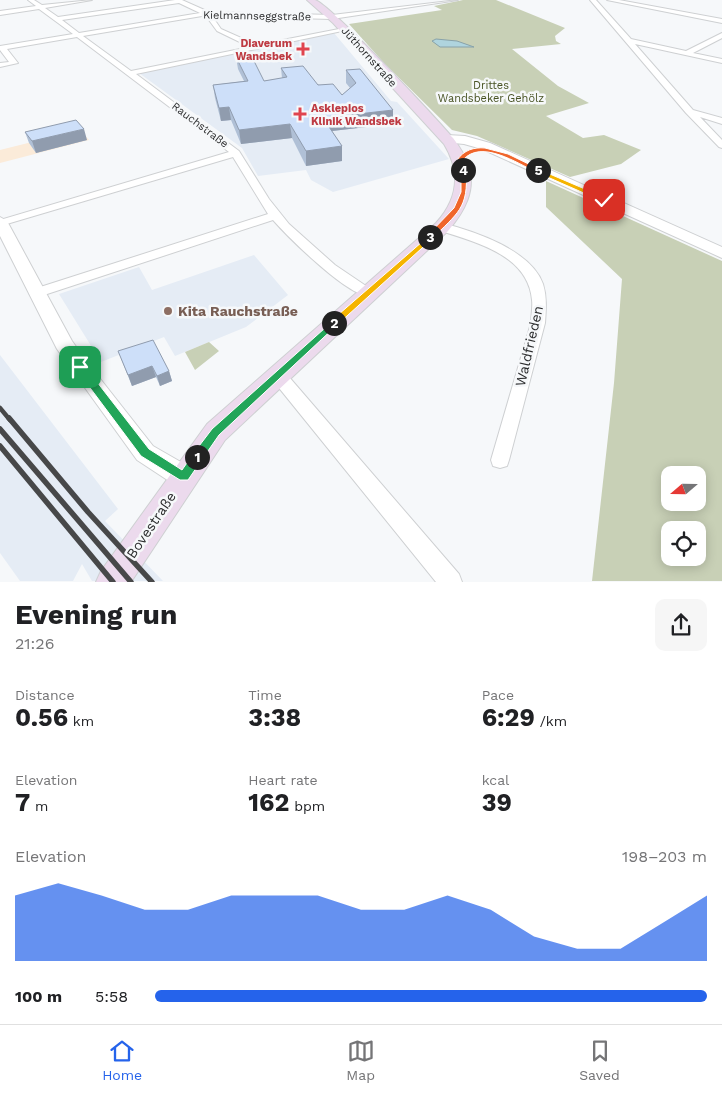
<!DOCTYPE html>
<html lang="en">
<head>
<meta charset="utf-8">
<style>
	body { margin:0; font-family:"Work Sans",sans-serif; background:#f6f6f6; color:#202124; height:100vh; display:flex; flex-direction:column; font-size:19px; white-space:nowrap }
	* { box-sizing:border-box; margin:0 }
	p { font-size:16px; color:#757577 }
	.icon { flex:none; width:28px; height:28px; fill:none; stroke:currentColor; stroke-width:2; stroke-linecap:round; stroke-linejoin:round }
	.map { position:relative; height:582px; overflow:hidden }
	.sheet { display:flex; flex-direction:column; background:#fff; flex:1 }
	.sheet>* { flex:none }
	.needle { width:32px; rotate:250deg }
	.buttons { position:absolute; left:661px; top:466px; display:grid; gap:10px }
	.buttons a { display:grid; place-items:center; width:45px; height:45px; border-radius:10px; background:#fff; box-shadow:0 2px 12px #0003; font-size:25px }
	.pin { position:absolute; display:grid; place-items:center; width:42px; height:42px; color:#fff; margin:-21px; border-radius:10px; box-shadow:0 2px 8px #0006 }
	.km { position:absolute; width:25px; height:25px; margin:-12px; border-radius:50%; background:#222; color:#fff; font-size:14px; line-height:25px; text-align:center }
	.round { display:grid; place-items:center; flex:none; width:52px; height:52px; border-radius:10px; background:#f6f6f6 }
	.head { display:flex; align-items:center; justify-content:space-between; height:85px; padding:0 15px }
	h1 { font-size:28px; font-weight:700; line-height:38px }
	.metrics { display:grid; grid-template-columns:repeat(3,1fr); gap:8px; height:85px; padding:5px 15px }
	.metrics div { display:grid; align-content:center }
	.metrics b { font-size:25px; font-weight:700 }
	.metrics small { font-size:14px; font-weight:400 }
	.metrics p { font-size:14px }
	.chart { height:140px; padding:10px 15px }
	.chart p { display:flex; justify-content:space-between }
	.chart svg { width:100%; height:90px; margin-top:5px; fill:#2563eb; opacity:.7 }
	ul { padding:0 15px; list-style:none; font-size:16px }
	li { display:grid; grid-template-columns:80px 60px 1fr; align-items:center; height:38px }
	li i { height:12px; border-radius:6px; background:#2563eb }
	.tab-bar { display:flex; justify-content:space-around; align-items:center; height:70px; border-top:1px solid #e0e0e0; background:#fff; font-size:14px; color:#757577 }
	.tab-bar a { display:grid; justify-items:center; gap:2px }
	.tab-bar .on { color:#2563eb }
	.map>svg:first-child { display:block }
	.industrial { fill:#fbebd9 }
	.built { fill:#e5ecf5 }
	.green { fill:#c8d0b6; fill-rule:evenodd }
	.water { fill:#afd4de; stroke:#88a2a9 }
	.lines { fill:none; stroke-linecap:round; stroke-linejoin:round }
	.minor-casing { stroke:#ced0d2; stroke-width:2 }
	.tertiary-casing { stroke:#ced0d2; stroke-width:2 }
	.secondary-casing { stroke:#ced0d2; stroke-width:2 }
	.minor { fill:#fff; fill-rule:evenodd }
	.tertiary { fill:#fff; fill-rule:evenodd }
	.secondary { fill:#ecdaed; fill-rule:evenodd }
	.rail-far1 { stroke:#474849; stroke-width:4.5 }
	.rail { stroke:#474849; stroke-width:5.5 }
	.wall { fill:#b0c0d6 }
	.shaded-wall { fill:#909cae }
	.building { fill:#cddff9; stroke:#909cae }
	.split-1 { fill:#22a559; stroke:#fff }
	.split-2 { fill:#22a559; stroke:#fff }
	.split-3 { fill:#f5b400; stroke:#fff }
	.split-4 { fill:#f0652b; stroke:#fff }
	.split-5 { fill:#f0652b; stroke:#fff }
	.split-6 { fill:#f5b400; stroke:#fff }
	.health-dot { fill:#e0444e; stroke:#f6f8fa; stroke-width:2 }
	.education-dot { fill:#8d6e63; stroke:#f6f8fa; stroke-width:2 }
	.labels { text-anchor:middle; dominant-baseline:central; stroke-width:5; stroke-linejoin:round; paint-order:stroke }
	.far-street-label { font-size:11px; fill:#2c2d2e; stroke:#f6f8fa }
	.far-health-label { font-size:11px; font-weight:bold; fill:#be3a42; stroke:#f6f8fa; text-anchor:end }
	.far-park-label { font-size:11px; fill:#485324; stroke:#f6f8fa }
	.education-label { font-size:14px; font-weight:bold; fill:#785e54; stroke:#f6f8fa; text-anchor:start }
	.street-label { font-size:14px; fill:#2c2d2e; stroke:#f6f8fa }
</style>
</head>
<body>
<div class="map">
<svg width="722" height="582" viewBox="0 0 722 582">
	<rect width="100%" height="100%" fill="#f6f8fa"/>
	<path class="industrial" d="M 80,130 L 89,140 L 0,163 L 0,150 Z"/>
	<path class="built" d="M 334,33 L 391,101 L 397,102 L 449,159 L 333,192 L 311,180 L 306,170 L 258,176 L 242,148 L 139,73 Z
		M 254,255 L 288,295 L 246,327 L 175,356 L 164,337 L 101,362 L 59,294 L 139,267 L 152,290 Z
		M 0,355 L 118,509 L 105,521 L 163,581 L 92,581 L 82,564 L 73,581 L 20,581 L 0,553 Z"/>
	<path class="green" d="M 463,0 L 496,0 L 565,28 L 555,36 L 556,41 L 561,44 L 512,49 L 558,86 L 589,103 L 546,116 L 583,138 L 604,135 L 641,150 L 621,164 L 570,177 L 477,136 L 452,130 L 385,64 L 349,24 L 442,10 L 434,6 Z
		M 546,181 L 722,261 L 722,581 L 592,581 L 614,383 L 622,279 L 546,207 ZM 670,475 L 698,475 L 698,502 L 670,502 ZM 670,530 L 698,530 L 698,558 L 670,558 Z
		M 209,342 L 219,351 L 195,370 L 185,352 Z"/>
	<path class="water" d="M 436,39 L 457,41 L 474,47 L 440,47 L 432,41 Z"/>
	<g class="lines">
		<defs>
			<path id="minor" d="M 28,0 L 34,0 L 42,5 L 92,0 L 45,8 L 58,17 L 175,0 L 182,0 L 209,12 L 332,15 L 458,0 L 332,19 L 212,16 L 221,29 L 257,45 L 344,28 L 347,30 L 136,74 L 239,151 L 269,199 L 289,224 L 335,265 L 372,290 L 374,293 L 372,296 C 352,301 287,236 273,220 L 41,296 L 31,296 L 29,293 L 31,290 L 268,214 L 233,157 L 0,226 L 0,220 L 229,152 L 77,37 L 7,49 L 18,63 L 0,67 L 0,63 L 9,62 L 0,50 L 0,46 L 73,34 L 39,9 L 0,15 L 0,11 L 36,6 ZM 179,3 L 200,13 L 79,33 L 62,20 ZM 202,16 L 206,16 L 217,31 L 250,47 L 131,71 L 83,36 Z
				M 590,0 L 596,0 L 631,39 L 686,51 L 722,33 L 722,38 L 693,53 L 722,59 L 722,63 L 635,44 L 693,110 L 722,118 L 722,124 L 700,117 L 722,140 L 722,148 L 719,147 L 686,113 Z
				M 607,0 L 619,0 L 722,19 L 722,23 Z
				M 442,223 C 474,231 531,250 543,284 C 547,297 546,309 545,323 L 509,460 L 507,466 L 500,468 L 493,466 L 491,460 L 531,323 C 531,316 533,307 532,300 C 528,254 474,242 438,230 L 436,227 L 438,224 Z
				M 277,368 L 283,370 L 459,574 L 462,582 L 436,582 L 271,378 L 269,374 L 271,370 Z"/>
			<path id="tertiary" d="M 447,135 L 465,136 L 490,143 L 722,247 L 722,258 L 482,149 L 464,144 L 443,142 L 443,136 Z
				M 0,217 L 7,221 L 72,341 L 87,362 L 153,446 L 193,469 L 196,477 L 193,485 L 184,488 L 175,485 L 137,460 L 57,349 L 0,236 Z"/>
			<path id="secondary" d="M 307,0 C 310,0 312,0 315,0 C 330,4 437,119 453,138 C 459,146 465,155 468,165 C 477,190 464,212 448,231 L 225,440 L 131,582 L 96,582 L 101,571 L 207,424 L 436,223 C 458,199 461,172 444,144 L 333,23 Z"/>
		</defs>
		<use href="#minor" class="minor-casing"/>
		<use href="#tertiary" class="tertiary-casing"/>
		<use href="#secondary" class="secondary-casing"/>
		<use href="#minor" class="minor"/>
		<use href="#tertiary" class="tertiary"/>
		<use href="#secondary" class="secondary"/>
		<path class="rail-far1" d="M 0,408 L 10,420"/>
		<path class="rail" d="M 9,418 L 88,512 L 152,582
			M 0,429 L 131,582
			M 0,446 L 113,582"/>
	</g>
	<path class="wall" d="M 236,57 L 264,81 L 282,78 L 281,68 L 342,95 L 350,88 L 346,83 L 346,70 L 393,124 L 332,131 L 342,146 L 342,161 L 306,166 L 292,138 L 241,144 L 231,120 L 221,121 L 215,98 L 213,85 L 244,81 L 238,69 Z
		M 25,132 L 87,140 L 36,153 L 29,143 Z
		M 118,351 L 169,371 L 172,381 L 160,386 L 156,377 L 132,386 Z"/>
	<path class="shaded-wall" d="M 229,107 L 231,120 L 221,121 L 219,108 Z
		M 393,110 L 393,124 L 323,132 L 323,118 Z
		M 290,124 L 292,138 L 241,144 L 239,130 Z
		M 84,129 L 87,140 L 36,153 L 32,141 Z
		M 342,146 L 342,161 L 306,166 L 306,151 Z
		M 152,366 L 156,377 L 132,386 L 128,375 Z
		M 169,371 L 172,381 L 160,386 L 157,376 Z"/>
	<path class="building" d="M 251,55 L 264,81 L 287,77 L 281,68 L 303,66 L 318,85 L 333,84 L 342,95 L 356,83 L 346,70 L 360,69 L 393,110 L 323,118 L 342,146 L 306,151 L 290,124 L 239,130 L 229,107 L 219,108 L 213,85 L 248,81 L 236,57 Z
		M 76,120 L 84,129 L 32,141 L 25,132 Z
		M 153,340 L 169,371 L 157,376 L 152,366 L 128,375 L 118,351 Z"/>
	<path class="split-1" d="M 80,363 L 83,364 L 149,449 L 182,470 L 193,454 L 201,454 L 201,461 L 188,480 L 180,480 L 141,456 L 76,369 L 76,364 Z"/>
	<path class="split-2" d="M 334,320 L 339,323 L 337,325 L 219,435 L 201,461 L 193,461 L 193,454 L 212,429 Z"/>
	<path class="split-3" d="M 430,235 L 432,239 L 337,325 L 331,325 L 331,321 Z"/>
	<path class="split-4" d="M 461,169 L 466,170 C 469,209 457,213 432,239 L 427,239 L 427,236 L 454,208 L 461,192 Z"/>
	<path class="split-5" d="M 485,148 L 508,154 L 541,170 L 536,172 C 517,163 481,139 463,160 L 466,170 L 461,171 L 457,160 C 464,150 474,147 485,148 Z"/>
	<path class="split-6" d="M 538,169 L 606,198 L 607,200 L 602,201 L 536,172 Z"/>
	<g class="health-dot">
		<path d="M300.5 41.5h5v5h5v5h-5v5h-5v-5h-5v-5h5z"/>
		<path d="M297.5 106.5h5v5h5v5h-5v5h-5v-5h-5v-5h5z"/>
	</g>
	<circle class="education-dot" cx="168" cy="311" r="5"/>
	<g class="labels">
		<g class="far-street-label">
			<text transform="translate(257 16) rotate(1)">Kielmannseggstraße</text>
			<text transform="translate(369 57) rotate(48)">Jüthornstraße</text>
			<text transform="translate(200 125) rotate(37)">Rauchstraße</text>
		</g>
		<g class="far-health-label">
			<text x="292" y="43">Diaverum<tspan x="292" dy="13">Wandsbek</tspan></text>
			<text x="311" y="108" text-anchor="start">Asklepios<tspan x="311" dy="13">Klinik Wandsbek</tspan></text>
		</g>
		<g class="far-park-label">
			<text x="491" y="85">Drittes<tspan x="491" dy="13">Wandsbeker Gehölz</tspan></text>
		</g>
		<g class="education-label">
			<text x="178" y="311">Kita Rauchstraße</text>
		</g>
		<g class="street-label">
			<text transform="translate(529 346) rotate(-77)">Waldfrieden</text>
			<text transform="translate(151 525) rotate(-56)">Bovestraße</text>
		</g>
	</g>
</svg>
<div class="buttons">
<a><svg class="needle" viewBox="-14 -14 28 28"><path d="M0-13l5 13h-10z" fill="#e53935"/><path d="M0 13l5-13h-10z" fill="#757577"/></svg></a>
<a><svg class="icon" aria-label="locate" viewBox="0 0 24 24"><circle cx="12" cy="12" r="6"/><path d="M12 2v4M12 18v4M2 12h4M18 12h4"/></svg></a>
</div>
<div class="pin" style="left:80px;top:367px;background:#1e9e55"><svg class="icon" aria-label="arrive" viewBox="0 0 24 24"><path d="M6 21V4h12l-3 4 3 4H6"/></svg></div>
<div class="pin" style="left:604px;top:200px;background:#d93025"><svg class="icon" aria-label="check" viewBox="0 0 24 24"><path d="M5 12l5 5 9-10"/></svg></div>
<b class="km" style="left:197px;top:457px">1</b>
<b class="km" style="left:334px;top:323px">2</b>
<b class="km" style="left:430px;top:237px">3</b>
<b class="km" style="left:463px;top:170px">4</b>
<b class="km" style="left:538px;top:170px">5</b>
</div>
<section class="sheet">
<div class="head"><div><h1>Evening run</h1><p>21:26</p></div><a class="round"><svg class="icon" aria-label="share" viewBox="0 0 24 24"><path d="M12 15V3M7 8l5-5 5 5M5 13v7h14v-7"/></svg></a></div>
<div class="metrics">
<div><p>Distance</p><b>0.56<small> km</small></b></div>
<div><p>Time</p><b>3:38</b></div>
<div><p>Pace</p><b>6:29<small> /km</small></b></div>
</div>
<div class="metrics">
<div><p>Elevation</p><b>7<small> m</small></b></div>
<div><p>Heart rate</p><b>162<small> bpm</small></b></div>
<div><p>kcal</p><b>39</b></div>
</div>
<div class="chart"><p><span>Elevation</span>198–203 m</p>
<svg viewBox="0 0 160 44" preserveAspectRatio="none"><path d="M0 44V12L10 6L20 12L30 19L40 19L50 12L60 12L70 12L80 19L90 19L100 12L110 19L120 32L130 38L140 38L150 25L160 12V44z"/></svg>
</div>
<ul>
<li><b>100 m</b>5:58<i style="width:100%"></i></li>
</ul>
</section>
<nav class="tab-bar">
<a class="on"><svg class="icon" aria-label="home" viewBox="0 0 24 24"><path d="M3 11l9-7 9 7M6 9v11h12V9"/></svg>Home</a>
<a><svg class="icon" aria-label="map" viewBox="0 0 24 24"><path d="M3 6l6-2 6 2 6-2v14l-6 2-6-2-6 2zM9 4v14M15 6v14"/></svg>Map</a>
<a><svg class="icon" aria-label="saved" viewBox="0 0 24 24"><path d="M7 4h10v16l-5-4-5 4z"/></svg>Saved</a>
</nav>
</body>
</html>
